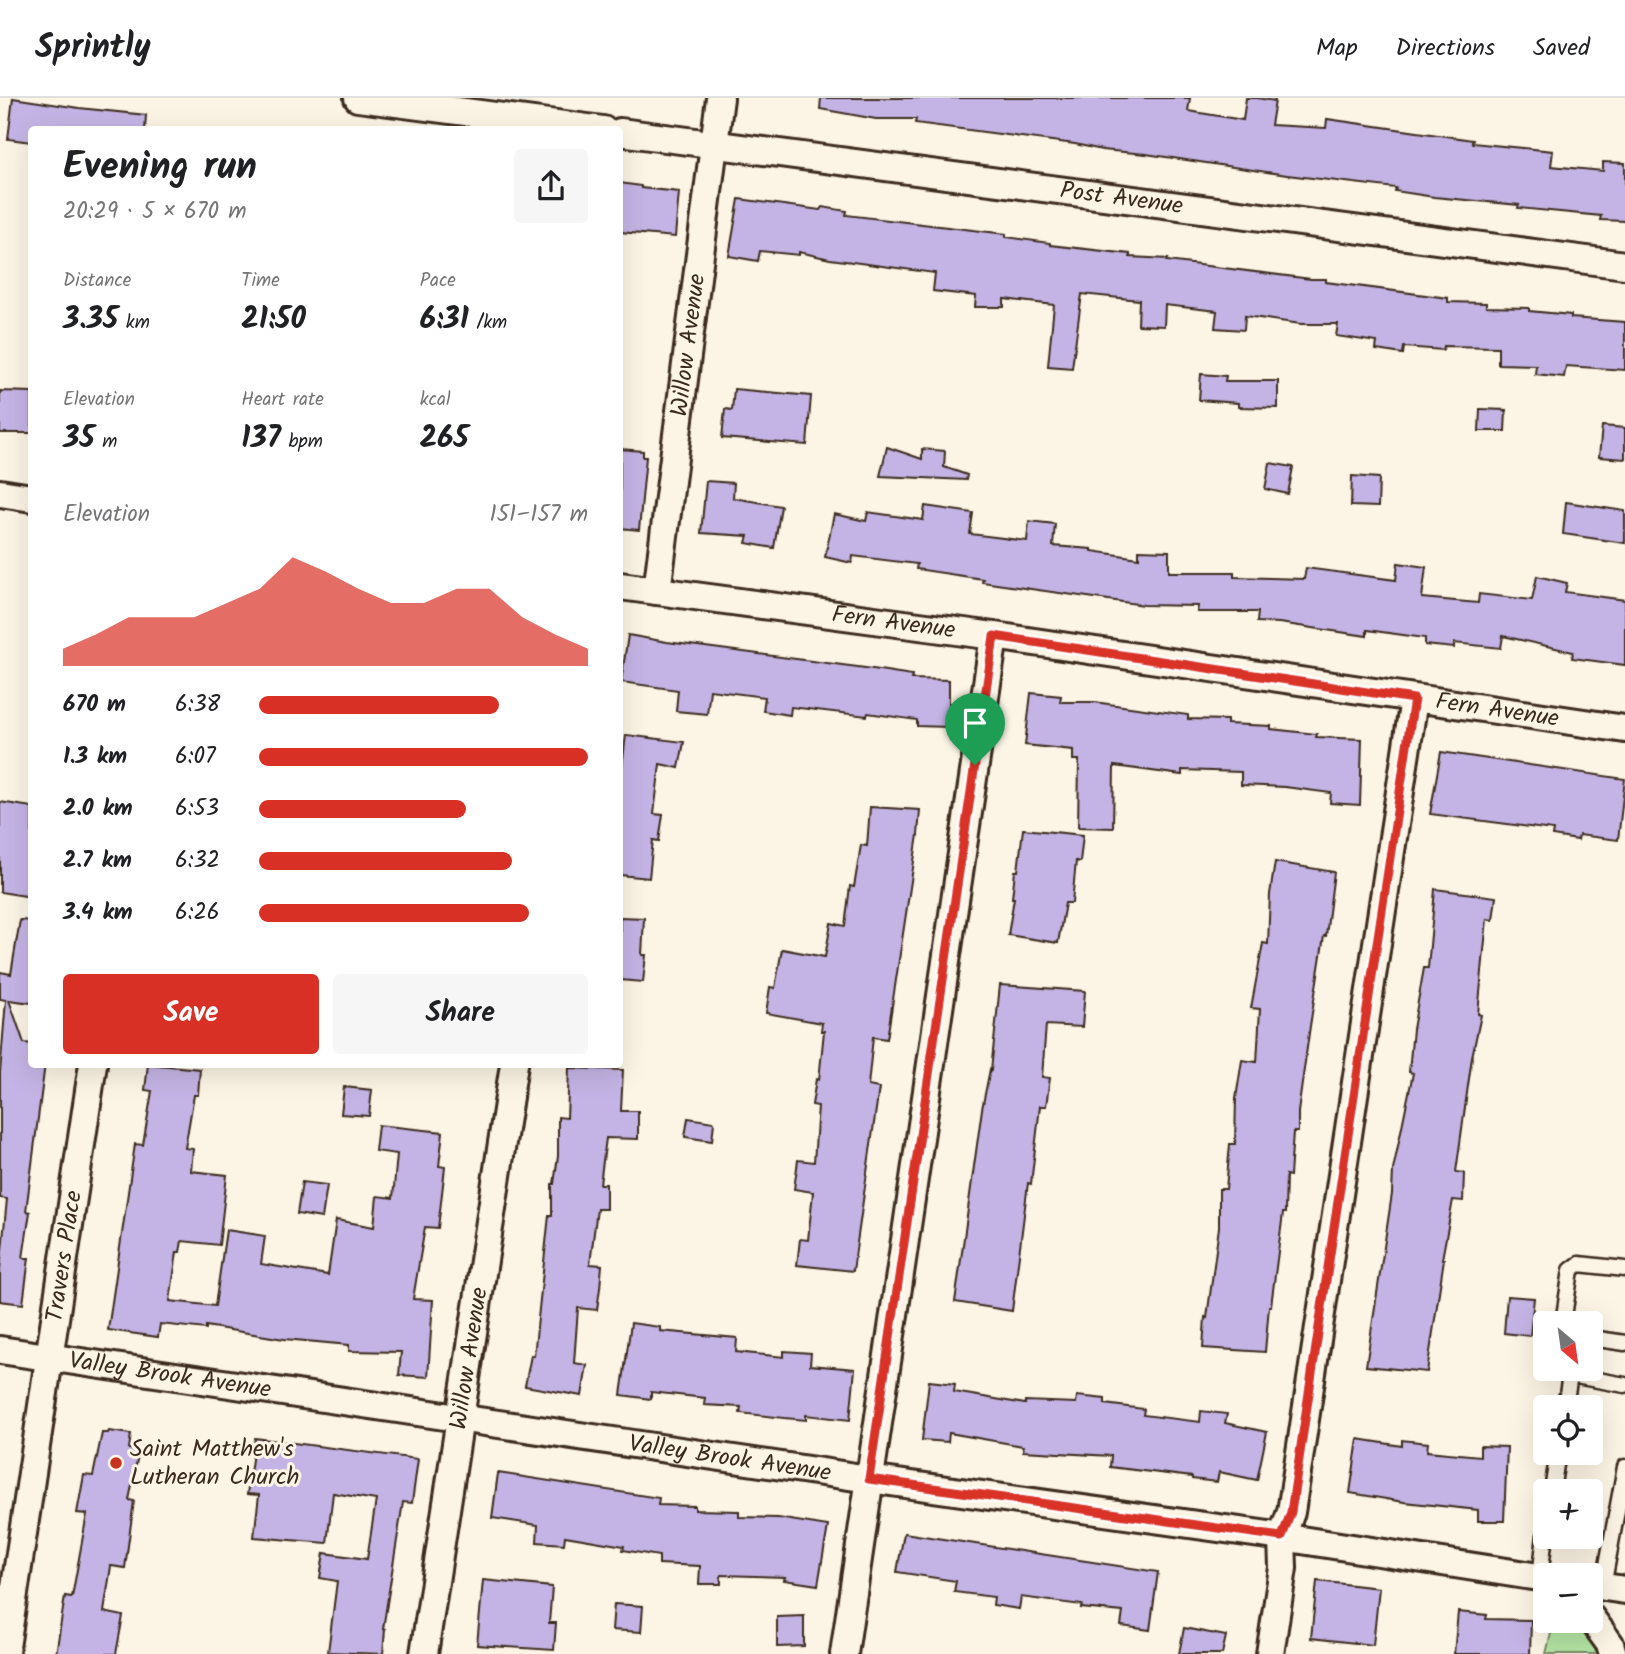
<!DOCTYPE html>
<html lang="en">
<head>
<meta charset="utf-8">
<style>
	body { margin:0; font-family:Kalam,sans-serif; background:#f6f6f6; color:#202124; height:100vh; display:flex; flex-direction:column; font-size:26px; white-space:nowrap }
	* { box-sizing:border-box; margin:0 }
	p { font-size:23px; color:#757577 }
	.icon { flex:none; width:38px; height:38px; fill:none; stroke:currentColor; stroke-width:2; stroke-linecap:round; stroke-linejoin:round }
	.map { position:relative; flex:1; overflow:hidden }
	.drawer { position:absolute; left:28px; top:28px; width:595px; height:942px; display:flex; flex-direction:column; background:#fff; border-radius:7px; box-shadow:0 7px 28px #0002 }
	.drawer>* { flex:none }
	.needle { width:46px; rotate:151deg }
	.tools { position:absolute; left:1533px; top:1213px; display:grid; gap:14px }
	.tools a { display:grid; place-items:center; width:70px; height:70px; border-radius:7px; background:#fff; box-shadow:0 7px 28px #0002; font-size:35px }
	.pin { position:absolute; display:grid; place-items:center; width:60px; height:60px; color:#fff; margin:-72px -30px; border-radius:50% 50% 50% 0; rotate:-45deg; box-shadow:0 0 7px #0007 }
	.pin .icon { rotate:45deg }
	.round { display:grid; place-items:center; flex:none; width:74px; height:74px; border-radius:7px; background:#f6f6f6 }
	.summary { display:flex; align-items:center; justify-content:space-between; height:119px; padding:0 35px }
	h1 { font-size:38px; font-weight:700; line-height:52px }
	.metrics { display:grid; grid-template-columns:repeat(3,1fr); gap:10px; height:119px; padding:7px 35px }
	.metrics div { display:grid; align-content:center }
	.metrics b { font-size:30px; font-weight:700 }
	.metrics small { font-size:19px; font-weight:400 }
	.metrics p { font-size:19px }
	.chart { height:196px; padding:14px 35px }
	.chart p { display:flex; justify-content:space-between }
	.chart svg { width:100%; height:126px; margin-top:7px; fill:#d93025; opacity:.7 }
	.action { display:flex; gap:14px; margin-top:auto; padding:14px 35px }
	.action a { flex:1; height:80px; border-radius:7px; background:#d93025; color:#fff; font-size:28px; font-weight:700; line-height:80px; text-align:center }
	.action a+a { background:#f6f6f6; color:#202124 }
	ul { padding:0 35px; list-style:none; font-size:23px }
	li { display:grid; grid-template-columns:112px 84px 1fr; align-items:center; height:52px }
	li i { height:18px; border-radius:9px; background:#d93025 }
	header { display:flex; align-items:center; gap:42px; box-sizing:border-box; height:98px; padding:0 35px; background:#fff; border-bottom:2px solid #e0e0e0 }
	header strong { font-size:33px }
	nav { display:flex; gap:38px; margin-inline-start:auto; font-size:24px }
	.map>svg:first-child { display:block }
	.green { fill:#b2e3a3; stroke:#768660; stroke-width:2 }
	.building { fill:#c4b4e5; stroke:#3b2a1e; stroke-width:2 }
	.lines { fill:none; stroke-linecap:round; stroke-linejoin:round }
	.service-casing { stroke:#3b2a1e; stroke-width:19 }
	.minor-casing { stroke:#3b2a1e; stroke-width:32 }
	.service { stroke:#fcf5e5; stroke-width:14 }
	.minor { stroke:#fcf5e5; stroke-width:26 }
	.route-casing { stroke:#fff; stroke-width:14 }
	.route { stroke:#d93025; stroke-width:9 }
	.poi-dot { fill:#c8321e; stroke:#fcf5e5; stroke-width:2.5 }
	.labels { text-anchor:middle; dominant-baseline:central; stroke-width:6; stroke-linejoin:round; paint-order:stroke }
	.street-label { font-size:24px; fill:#3b2a1e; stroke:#fcf5e5 }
	.poi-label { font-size:24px; fill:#3b2a1e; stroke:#fcf5e5; text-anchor:start }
</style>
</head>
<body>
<header>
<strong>Sprintly</strong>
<nav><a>Map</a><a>Directions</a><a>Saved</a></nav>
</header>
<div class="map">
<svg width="1625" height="1556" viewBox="0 0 1625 1556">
	<rect width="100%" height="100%" fill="#fcf5e5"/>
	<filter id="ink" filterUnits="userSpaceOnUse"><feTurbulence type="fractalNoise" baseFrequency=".0143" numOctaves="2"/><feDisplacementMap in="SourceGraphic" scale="14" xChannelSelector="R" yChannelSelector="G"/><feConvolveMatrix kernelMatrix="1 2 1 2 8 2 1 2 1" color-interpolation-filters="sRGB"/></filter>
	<g filter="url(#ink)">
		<path class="green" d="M 1554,1523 C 1559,1523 1567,1521 1572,1523 C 1583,1527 1593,1546 1597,1556 L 1546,1556 Z"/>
		<path class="building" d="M 13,0 L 79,10 L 146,17 L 145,32 L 32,32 L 32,44 L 8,41 Z
			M 821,0 L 1190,0 L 1188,13 L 1243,22 L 1246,0 L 1257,0 L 1275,3 L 1271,27 L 1326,30 L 1327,21 L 1473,42 L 1472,45 L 1553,53 L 1551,68 L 1603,73 L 1603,64 L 1625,65 L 1625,123 L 1600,122 L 1601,118 L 1518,110 L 1519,107 L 1434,99 L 1395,93 L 1396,90 L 1287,77 L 1146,56 L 1102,52 L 1075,46 L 915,25 L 916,21 L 876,21 L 820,11 Z
			M 620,85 L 641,88 L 641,90 L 679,94 L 675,139 L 620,134 Z
			M 739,101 L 820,112 L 822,109 L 847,113 L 846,117 L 1006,136 L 1006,139 L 1050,145 L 1050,147 L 1130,156 L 1130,159 L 1168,161 L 1167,163 L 1311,181 L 1326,181 L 1326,184 L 1448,200 L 1448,204 L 1486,205 L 1486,209 L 1529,210 L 1529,213 L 1571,217 L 1571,220 L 1625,224 L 1625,272 L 1566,268 L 1564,279 L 1535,276 L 1536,267 L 1498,266 L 1498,249 L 1444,248 L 1443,252 L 1404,249 L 1403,256 L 1376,252 L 1377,244 L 1336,238 L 1338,226 L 1301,226 L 1245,218 L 1244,232 L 1215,230 L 1217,213 L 1165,207 L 1164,228 L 1138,227 L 1139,202 L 1082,196 L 1072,270 L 1048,268 L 1054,207 L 1004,201 L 1004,209 L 975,209 L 976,198 L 933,193 L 935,175 L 830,161 L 799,154 L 799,157 L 760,153 L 758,163 L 729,158 Z
			M 1201,276 L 1226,278 L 1225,283 L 1278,283 L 1278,310 L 1238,309 L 1238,305 L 1199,302 Z
			M 734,291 L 811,298 L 807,347 L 722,340 L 725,311 L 732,312 Z
			M 0,293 L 32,294 L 32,335 L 0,335 Z
			M 1480,311 L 1506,312 L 1505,333 L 1479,333 Z
			M 1602,328 L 1625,330 L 1625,361 L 1599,359 Z
			M 887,349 L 922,361 L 922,351 L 945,353 L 944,369 L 967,377 L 966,382 L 880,378 Z
			M 620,351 L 643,353 L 643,359 L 646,359 L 639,432 L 620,430 Z
			M 1270,365 L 1293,369 L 1288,396 L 1265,391 Z
			M 1352,378 L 1379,380 L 1378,409 L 1351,408 Z
			M 706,383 L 734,385 L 733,400 L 781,408 L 774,450 L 746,445 L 748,438 L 701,435 Z
			M 1566,404 L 1625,413 L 1625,445 L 1563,436 Z
			M 925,408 L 973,415 L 970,436 L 1027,443 L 1029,423 L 1055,426 L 1053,448 L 1092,451 L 1092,453 L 1139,460 L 1139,452 L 1169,453 L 1169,474 L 1234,474 L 1234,479 L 1304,481 L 1306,470 L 1396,482 L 1398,465 L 1426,469 L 1422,500 L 1478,505 L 1479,496 L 1532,502 L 1537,478 L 1567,485 L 1565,494 L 1625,502 L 1625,567 L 1572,560 L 1573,554 L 1503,538 L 1501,550 L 1454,545 L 1454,550 L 1425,547 L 1425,540 L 1367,532 L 1367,538 L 1279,525 L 1257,524 L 1258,514 L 1197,514 L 1198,508 L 1144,507 L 982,484 L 983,481 L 916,471 L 917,466 L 853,458 L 852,465 L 825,459 L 834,416 L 866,423 L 868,414 L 923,422 Z
			M 628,537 L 667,544 L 873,571 L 912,577 L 911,581 L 949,582 L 949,629 L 917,628 L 917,622 L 868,615 L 867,618 L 791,609 L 790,617 L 763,613 L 765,599 L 710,592 L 707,616 L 676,613 L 678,592 L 621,584 Z
			M 1031,595 L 1061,598 L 1060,604 L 1094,604 L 1188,617 L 1188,621 L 1227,622 L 1227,626 L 1271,628 L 1271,631 L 1317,636 L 1316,639 L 1362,641 L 1360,707 L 1330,705 L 1331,695 L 1285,689 L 1241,687 L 1241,674 L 1182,672 L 1182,677 L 1114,668 L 1113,730 L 1078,729 L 1079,662 L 1073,662 L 1073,652 L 1025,647 Z
			M 626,637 L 684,644 L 679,670 L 660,666 L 654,716 L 663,717 L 659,743 L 653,742 L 649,780 L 620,777 L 620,669 L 622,669 Z
			M 1441,654 L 1625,681 L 1618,742 L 1579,737 L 1578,742 L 1552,738 L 1553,732 L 1430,716 Z
			M 0,704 L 32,709 L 32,799 L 0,794 Z
			M 870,709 L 920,712 L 918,737 L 887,941 L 873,939 L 868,988 L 879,990 L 853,1173 L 797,1167 L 800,1141 L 808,1142 L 813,1094 L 794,1091 L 798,1062 L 814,1064 L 818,1008 L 812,1007 L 816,981 L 819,982 L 824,933 L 821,933 L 822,925 L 766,915 L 770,889 L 775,890 L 782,851 L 825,859 L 831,825 L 845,828 L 850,788 L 854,789 L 861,747 L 867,748 Z
			M 1023,731 L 1083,737 L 1080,764 L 1076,763 L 1072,805 L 1065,805 L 1058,845 L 1008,837 L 1014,800 L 1012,800 L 1015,773 L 1018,773 Z
			M 1275,764 L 1334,774 L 1326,838 L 1324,838 L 1310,928 L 1298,1014 L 1298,1034 L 1293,1034 L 1290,1078 L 1286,1077 L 1285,1115 L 1283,1115 L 1271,1208 L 1269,1208 L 1265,1254 L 1203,1250 L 1205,1219 L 1207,1220 L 1219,1129 L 1219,1091 L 1226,1091 L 1230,1046 L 1235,1046 L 1236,1000 L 1242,962 L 1257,964 L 1260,911 L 1251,910 L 1263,845 L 1268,846 L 1270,796 Z
			M 1435,791 L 1496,799 L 1493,822 L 1487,821 L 1478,916 L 1481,917 L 1472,959 L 1456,1074 L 1464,1075 L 1463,1103 L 1453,1102 L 1442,1161 L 1444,1161 L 1427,1274 L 1366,1268 L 1392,1096 L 1393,1072 L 1413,975 L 1409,974 L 1413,931 L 1424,870 L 1428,870 Z
			M 620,819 L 644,820 L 642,857 L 646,857 L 643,884 L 620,882 Z
			M 20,822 L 32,823 L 32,905 L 9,902 L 24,945 L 32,946 L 32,966 L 45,966 L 26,1113 L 30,1114 L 23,1160 L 29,1160 L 23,1206 L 0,1203 L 0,1172 L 7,1101 L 0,1100 L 0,975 L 6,902 L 0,901 L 0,874 L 11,876 Z
			M 1000,887 L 1085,893 L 1082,929 L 1046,927 L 1042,979 L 1050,980 L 1046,1008 L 1040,1008 L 1031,1086 L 1028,1085 L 1012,1213 L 955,1204 L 982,1011 L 990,971 L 991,972 Z
			M 148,966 L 200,971 L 198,997 L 194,997 L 185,1050 L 193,1051 L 191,1073 L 227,1077 L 219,1147 L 182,1143 L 180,1154 L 177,1154 L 170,1203 L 215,1208 L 226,1132 L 265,1138 L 261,1166 L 328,1177 L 336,1122 L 374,1129 L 377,1098 L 393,1100 L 397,1056 L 375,1053 L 378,1027 L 443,1034 L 439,1068 L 445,1069 L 438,1130 L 425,1129 L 413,1201 L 433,1202 L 428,1279 L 399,1277 L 401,1254 L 349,1253 L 349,1247 L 284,1241 L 206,1228 L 206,1231 L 160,1226 L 158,1239 L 108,1232 L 135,1046 L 143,1047 L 152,993 L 145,992 Z
			M 569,970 L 623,972 L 621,1013 L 638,1013 L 638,1041 L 606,1040 L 600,1086 L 606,1086 L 606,1111 L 597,1111 L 590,1166 L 602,1167 L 600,1190 L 597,1212 L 578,1210 L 574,1265 L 587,1267 L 582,1298 L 525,1288 L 531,1257 L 534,1258 L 549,1117 L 552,1117 L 552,1086 L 554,1086 L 558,1058 L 558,1019 L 567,1020 Z
			M 344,989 L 372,992 L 369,1018 L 341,1016 Z
			M 688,1020 L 714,1024 L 712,1043 L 685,1039 Z
			M 302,1084 L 327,1087 L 322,1120 L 297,1116 Z
			M 1507,1198 L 1534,1200 L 1530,1238 L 1504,1235 Z
			M 631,1225 L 660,1229 L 660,1233 L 737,1240 L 736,1254 L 784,1259 L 784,1253 L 811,1255 L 810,1267 L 855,1271 L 850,1322 L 806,1317 L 806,1322 L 784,1320 L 740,1315 L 741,1309 L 704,1307 L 705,1300 L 651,1294 L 651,1301 L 621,1297 Z
			M 929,1283 L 955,1286 L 954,1294 L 1025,1306 L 1025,1303 L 1076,1305 L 1077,1298 L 1105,1301 L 1105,1306 L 1144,1311 L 1143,1317 L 1200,1324 L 1201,1313 L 1227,1316 L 1225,1325 L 1267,1334 L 1257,1382 L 1219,1374 L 1217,1384 L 1192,1381 L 1192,1379 L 1110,1369 L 1111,1358 L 1023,1353 L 1023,1348 L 949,1335 L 948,1344 L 922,1342 Z
			M 109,1333 L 131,1336 L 129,1351 L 139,1352 L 129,1402 L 134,1403 L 125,1470 L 111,1468 L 104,1514 L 123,1518 L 116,1556 L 56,1556 L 65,1498 L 72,1499 L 87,1416 L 77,1415 L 84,1377 L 93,1378 L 102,1335 L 108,1335 Z
			M 255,1340 L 418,1361 L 412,1405 L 403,1404 L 383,1531 L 385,1531 L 383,1556 L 328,1554 L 337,1483 L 320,1480 L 324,1455 L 367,1461 L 376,1402 L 333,1395 L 327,1445 L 254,1439 L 259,1397 L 247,1396 Z
			M 1358,1341 L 1402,1348 L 1402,1342 L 1428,1345 L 1427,1353 L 1480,1358 L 1480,1348 L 1507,1349 L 1504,1423 L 1478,1423 L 1478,1412 L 1404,1404 L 1350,1395 Z
			M 498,1375 L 659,1400 L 658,1407 L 695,1408 L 695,1412 L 739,1413 L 739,1419 L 778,1420 L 828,1428 L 818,1487 L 784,1482 L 785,1479 L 721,1477 L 721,1486 L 699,1486 L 700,1468 L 659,1466 L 659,1458 L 623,1452 L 624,1448 L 565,1438 L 564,1446 L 537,1444 L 538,1427 L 492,1420 Z
			M 904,1435 L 1158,1474 L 1150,1532 L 1121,1528 L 1123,1514 L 1081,1510 L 1082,1507 L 1021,1499 L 1019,1511 L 993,1507 L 994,1499 L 954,1494 L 956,1483 L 897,1474 Z
			M 483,1482 L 552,1489 L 549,1525 L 556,1525 L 554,1552 L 477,1547 Z
			M 1317,1483 L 1379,1490 L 1373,1547 L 1311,1540 Z
			M 614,1506 L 643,1508 L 641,1534 L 612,1532 Z
			M 1458,1514 L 1487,1517 L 1486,1521 L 1531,1522 L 1530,1556 L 1454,1556 Z
			M 804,1518 L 804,1548 L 777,1549 L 777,1519 Z
			M 1184,1530 L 1226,1538 L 1222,1556 L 1179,1556 Z"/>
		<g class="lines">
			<defs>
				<path id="service" d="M 1563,1225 L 1571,1172 L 1579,1166 L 1625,1171
					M 1591,1240 L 1625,1245
					M 1565,1309 L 1570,1277 L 1625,1287
					M 1552,1393 L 1558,1354
					M 1540,1479 L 1545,1437
					M 1603,1489 L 1625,1369"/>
				<g id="minor">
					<path d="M 358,0 L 603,32"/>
					<path id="s1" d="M 620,34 L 1625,167"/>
					<path d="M 0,395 L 32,400"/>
					<path id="s2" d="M 620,488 L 994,538 L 1625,631"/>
					<path id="s3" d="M 657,493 L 720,0"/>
					<path id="s4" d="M 0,1252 L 869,1381 L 1282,1439 L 1545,1480"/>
					<path d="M 1591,1487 L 1625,1492"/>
					<path d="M 1591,1520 L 1610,1546 L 1613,1556"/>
					<path id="s5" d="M 5,1556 L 93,966"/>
					<path id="s6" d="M 424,1556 L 514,966"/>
					<path d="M 844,1556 L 994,538"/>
					<path d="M 1270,1556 L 1283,1470 L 1282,1439 L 1291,1414 L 1414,601"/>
				</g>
			</defs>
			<use href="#service" class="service-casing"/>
			<use href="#minor" class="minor-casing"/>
			<use href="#service" class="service"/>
			<use href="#minor" class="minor"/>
		</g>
	</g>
	<g class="lines" filter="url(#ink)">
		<defs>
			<path id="route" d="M 994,538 L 1414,601 L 1291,1414 L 1282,1439 L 869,1381 Z"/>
		</defs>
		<use href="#route" class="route-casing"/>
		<use href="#route" class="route"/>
	</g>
	<circle class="poi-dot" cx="116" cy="1365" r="7"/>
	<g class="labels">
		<g class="street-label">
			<text stroke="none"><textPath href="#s1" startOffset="506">Post Avenue</textPath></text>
			<text stroke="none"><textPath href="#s3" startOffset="248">Willow Avenue</textPath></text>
			<text stroke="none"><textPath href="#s2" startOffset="276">Fern Avenue</textPath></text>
			<text stroke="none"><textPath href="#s2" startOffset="886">Fern Avenue</textPath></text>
			<text stroke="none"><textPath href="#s5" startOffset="402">Travers Place</textPath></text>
			<text stroke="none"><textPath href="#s6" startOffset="299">Willow Avenue</textPath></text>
			<text stroke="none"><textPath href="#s4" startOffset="172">Valley Brook Avenue</textPath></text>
			<text stroke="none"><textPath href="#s4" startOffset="738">Valley Brook Avenue</textPath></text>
		</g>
		<g class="poi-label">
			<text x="130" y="1351">Saint Matthew's<tspan x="130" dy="28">Lutheran Church</tspan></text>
		</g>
	</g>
</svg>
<div class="tools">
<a><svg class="needle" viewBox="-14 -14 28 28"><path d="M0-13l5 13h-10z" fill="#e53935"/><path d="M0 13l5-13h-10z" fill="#757577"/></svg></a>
<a><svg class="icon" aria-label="locate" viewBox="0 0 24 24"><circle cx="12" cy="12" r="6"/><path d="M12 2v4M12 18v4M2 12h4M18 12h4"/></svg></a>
<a>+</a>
<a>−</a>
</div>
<div class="pin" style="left:975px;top:667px;background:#1e9e55"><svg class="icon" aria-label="arrive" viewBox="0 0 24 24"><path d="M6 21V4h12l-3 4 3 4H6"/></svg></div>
<section class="drawer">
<div class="summary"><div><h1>Evening run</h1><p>20:29 · 5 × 670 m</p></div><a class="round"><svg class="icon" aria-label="share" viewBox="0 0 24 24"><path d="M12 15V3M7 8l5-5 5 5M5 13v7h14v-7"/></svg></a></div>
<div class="metrics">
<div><p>Distance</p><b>3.35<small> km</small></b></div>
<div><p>Time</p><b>21:50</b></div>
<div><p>Pace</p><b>6:31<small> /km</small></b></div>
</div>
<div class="metrics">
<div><p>Elevation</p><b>35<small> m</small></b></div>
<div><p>Heart rate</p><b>137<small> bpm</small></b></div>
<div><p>kcal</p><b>265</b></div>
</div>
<div class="chart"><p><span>Elevation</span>151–157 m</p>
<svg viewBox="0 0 160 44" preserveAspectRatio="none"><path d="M0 44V38L10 33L20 27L30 27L40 27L50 22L60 17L70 6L80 11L90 17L100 22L110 22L120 17L130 17L140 27L150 33L160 38V44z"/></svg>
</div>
<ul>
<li><b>670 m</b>6:38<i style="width:73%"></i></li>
<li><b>1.3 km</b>6:07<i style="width:100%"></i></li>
<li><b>2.0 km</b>6:53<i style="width:63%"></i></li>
<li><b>2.7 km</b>6:32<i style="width:77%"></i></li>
<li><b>3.4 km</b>6:26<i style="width:82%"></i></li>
</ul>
<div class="action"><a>Save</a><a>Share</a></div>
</section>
</div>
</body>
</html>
